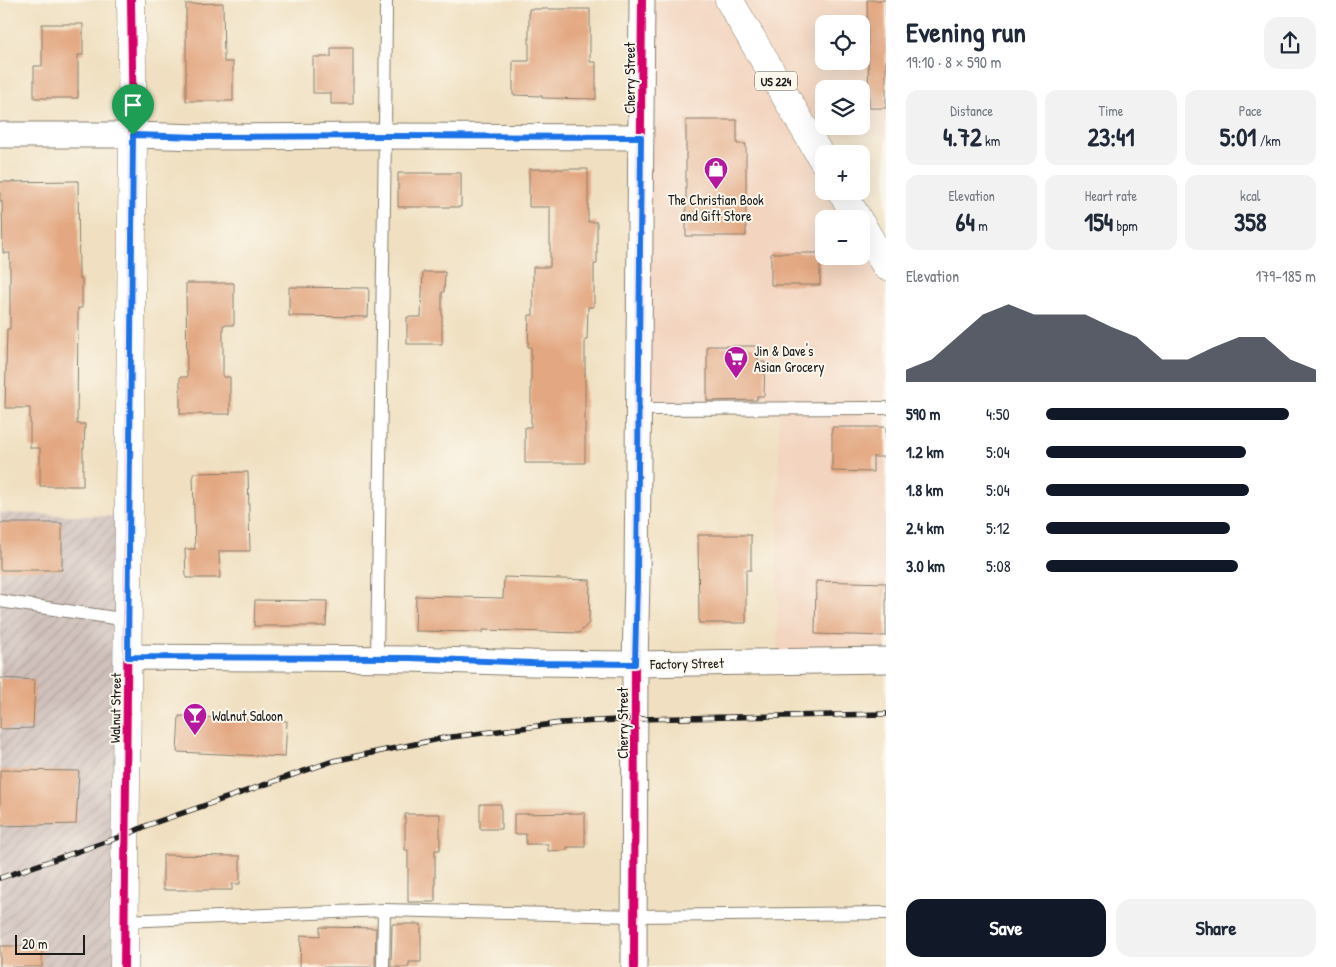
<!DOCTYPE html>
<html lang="en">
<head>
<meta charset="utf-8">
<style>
	body { margin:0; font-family:"Patrick Hand",sans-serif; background:#f2f2f3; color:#1f2937; height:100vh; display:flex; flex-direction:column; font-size:19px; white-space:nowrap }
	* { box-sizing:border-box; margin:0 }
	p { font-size:16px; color:#747a83 }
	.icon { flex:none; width:28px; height:28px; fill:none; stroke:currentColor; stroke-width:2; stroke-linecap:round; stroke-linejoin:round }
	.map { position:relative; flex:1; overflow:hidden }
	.panel { display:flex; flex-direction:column; background:#fff; width:450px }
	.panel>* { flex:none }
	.tools { position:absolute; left:815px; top:15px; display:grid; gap:10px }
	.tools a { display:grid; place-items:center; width:55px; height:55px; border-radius:10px; background:#fff; box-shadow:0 5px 20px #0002; font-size:25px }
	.scale { position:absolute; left:15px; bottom:12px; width:70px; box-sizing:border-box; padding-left:5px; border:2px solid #1c1c1c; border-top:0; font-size:14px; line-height:18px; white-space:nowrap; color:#1c1c1c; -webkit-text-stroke:4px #fbf7ec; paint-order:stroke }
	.pin { position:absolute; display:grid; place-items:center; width:42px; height:42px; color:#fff; margin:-51px -21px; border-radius:50% 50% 50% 0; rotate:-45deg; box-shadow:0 0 5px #0007 }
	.pin .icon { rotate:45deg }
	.round { display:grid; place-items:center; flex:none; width:52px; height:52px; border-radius:15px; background:#f2f2f3 }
	.summary { display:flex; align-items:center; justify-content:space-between; height:85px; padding:0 20px }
	h1 { font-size:28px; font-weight:800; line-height:38px }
	.figures { display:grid; grid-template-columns:repeat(3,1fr); gap:8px; height:85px; padding:5px 20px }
	.figures div { display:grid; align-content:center; border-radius:12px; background:#f2f2f3; text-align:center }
	.figures b { font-size:25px; font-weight:800 }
	.figures small { font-size:14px; font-weight:400 }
	.figures p { font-size:14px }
	.chart { height:140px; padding:10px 20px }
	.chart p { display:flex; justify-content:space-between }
	.chart svg { width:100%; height:90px; margin-top:5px; fill:#111827; opacity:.7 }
	.cta { display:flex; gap:10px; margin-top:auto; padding:10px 20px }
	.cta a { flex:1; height:58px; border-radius:15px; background:#111827; color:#fff; font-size:20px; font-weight:800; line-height:58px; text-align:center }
	.cta a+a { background:#f2f2f3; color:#1f2937 }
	ul { padding:0 20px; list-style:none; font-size:16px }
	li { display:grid; grid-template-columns:80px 60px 1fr; align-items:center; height:38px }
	li i { height:12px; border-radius:6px; background:#111827 }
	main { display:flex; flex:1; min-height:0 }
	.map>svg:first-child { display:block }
	.built { fill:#f3d4bf; fill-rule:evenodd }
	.industrial { fill:url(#industrial-furrows) }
	.building { fill:#e3a781 }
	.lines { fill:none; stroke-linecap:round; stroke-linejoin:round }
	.lane-casing { stroke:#867e6e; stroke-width:14 }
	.street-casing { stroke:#867e6e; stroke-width:27 }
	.secondary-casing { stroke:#867e6e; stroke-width:29 }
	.highway-casing { stroke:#867e6e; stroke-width:29 }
	.lane { stroke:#fff; stroke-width:12 }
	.street { stroke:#fff; stroke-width:25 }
	.secondary { stroke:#fff; stroke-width:28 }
	.highway { stroke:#fff; stroke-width:28 }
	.rail-casing { stroke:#1c1c1c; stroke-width:5.5 }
	.rail { stroke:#fbf7ec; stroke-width:4; stroke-dasharray:11; stroke-linecap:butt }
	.cycleway-casing { stroke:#fbf7ec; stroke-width:11 }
	.cycleway { stroke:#d6006c; stroke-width:8 }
	.route-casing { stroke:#fff; stroke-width:10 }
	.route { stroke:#1a73e8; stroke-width:6 }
	.labels { text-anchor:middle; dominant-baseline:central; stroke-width:4; stroke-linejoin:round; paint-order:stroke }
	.shield { fill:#fbf7ec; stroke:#5f5e5a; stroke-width:1 }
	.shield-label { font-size:12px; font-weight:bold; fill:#1c1c1c }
	.street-label { font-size:14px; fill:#1c1c1c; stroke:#fbf7ec }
	.poi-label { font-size:14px; fill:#1c1c1c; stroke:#fbf7ec; text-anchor:start }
</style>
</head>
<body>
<main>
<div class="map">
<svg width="886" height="967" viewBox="0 0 886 967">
	<defs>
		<pattern id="industrial-furrows" width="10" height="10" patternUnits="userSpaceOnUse" patternTransform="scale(1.25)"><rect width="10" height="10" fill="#cfc0bb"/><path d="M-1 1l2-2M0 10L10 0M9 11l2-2" fill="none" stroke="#b1a4a0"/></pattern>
	</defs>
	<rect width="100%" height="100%" fill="#fbf7ec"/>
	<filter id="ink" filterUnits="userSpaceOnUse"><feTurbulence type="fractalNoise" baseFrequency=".02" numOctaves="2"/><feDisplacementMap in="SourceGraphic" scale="10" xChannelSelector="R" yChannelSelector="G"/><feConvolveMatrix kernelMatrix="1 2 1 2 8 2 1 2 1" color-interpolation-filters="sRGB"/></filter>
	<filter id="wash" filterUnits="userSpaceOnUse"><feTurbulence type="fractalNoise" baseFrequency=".0096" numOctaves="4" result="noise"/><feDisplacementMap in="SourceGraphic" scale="20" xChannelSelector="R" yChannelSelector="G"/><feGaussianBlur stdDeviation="1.12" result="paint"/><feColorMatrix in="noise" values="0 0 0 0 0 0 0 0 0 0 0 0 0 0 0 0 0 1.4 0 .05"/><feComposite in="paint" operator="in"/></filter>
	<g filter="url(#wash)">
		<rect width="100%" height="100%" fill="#f0e0c1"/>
		<path class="built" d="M 642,0 L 886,0 L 886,135 L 808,134 L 824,162 L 824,191 L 841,191 L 858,219 L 824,219 L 824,256 L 861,256 L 861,224 L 886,266 L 886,660 L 777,662 L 779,408 L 638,409 ZM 824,24 L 861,24 L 861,61 L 824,61 ZM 824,89 L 861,89 L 861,126 L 824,126 Z"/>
		<path class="industrial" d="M 0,513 L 129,517 L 124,967 L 0,967 Z"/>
		<g id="blocks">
			<path class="building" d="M 867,0 L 886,0 L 886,108 L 869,108 Z
				M 223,3 L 224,62 L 233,62 L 233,101 L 186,101 L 186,4 Z
				M 529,9 L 590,9 L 590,62 L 596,62 L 596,99 L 542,98 L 542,96 L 513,95 L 513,61 L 529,61 Z
				M 42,24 L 83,24 L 83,55 L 78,55 L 78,98 L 34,98 L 34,66 L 42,66 Z
				M 331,48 L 353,48 L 353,104 L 331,104 L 331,93 L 313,93 L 313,57 L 331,57 Z
				M 686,120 L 737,120 L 737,144 L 746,144 L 746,236 L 686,236 Z
				M 529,169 L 588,169 L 588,222 L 597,222 L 597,264 L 594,264 L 594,307 L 588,307 L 587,340 L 585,340 L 585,463 L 525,463 L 525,427 L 531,427 L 531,347 L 528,347 L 529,315 L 533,315 L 533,267 L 550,267 L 550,207 L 529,207 Z
				M 398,173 L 461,173 L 461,207 L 398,207 Z
				M 78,181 L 79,279 L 82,279 L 82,308 L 78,308 L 77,424 L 85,424 L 84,448 L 83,448 L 83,486 L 40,486 L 40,448 L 30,448 L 30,408 L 5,408 L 7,329 L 10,329 L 10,253 L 3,253 L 2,201 L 0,201 L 0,182 Z
				M 771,253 L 820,253 L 820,285 L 771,285 Z
				M 423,272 L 445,272 L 444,292 L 442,292 L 442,344 L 407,344 L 407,317 L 421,317 Z
				M 186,283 L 234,283 L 234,325 L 223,325 L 223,377 L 230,377 L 230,414 L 180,414 L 180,377 L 187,377 Z
				M 289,287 L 369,288 L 368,317 L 289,316 Z
				M 707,346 L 758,346 L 758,362 L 765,362 L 764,396 L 757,396 L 757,400 L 707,401 Z
				M 832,427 L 886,427 L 886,457 L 873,457 L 873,472 L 832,471 Z
				M 248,472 L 250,551 L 219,551 L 220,578 L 186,578 L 185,549 L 195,549 L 193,473 Z
				M 0,523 L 62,523 L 62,570 L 0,570 Z
				M 698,535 L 751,535 L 751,570 L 746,570 L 746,623 L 699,623 Z
				M 504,577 L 590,580 L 589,623 L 579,633 L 483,630 L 483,632 L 415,631 L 416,596 L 503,598 Z
				M 816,581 L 886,583 L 886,636 L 815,634 Z
				M 255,600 L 327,601 L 326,626 L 254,626 Z
				M 0,678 L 35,680 L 33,728 L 0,729 Z
				M 179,716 L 287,721 L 285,757 L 177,752 Z
				M 0,770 L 79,771 L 76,824 L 0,826 Z
				M 480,804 L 501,804 L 501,829 L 480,829 Z
				M 585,813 L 585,847 L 567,847 L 567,850 L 548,851 L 548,844 L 526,844 L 526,834 L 514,834 L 514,814 Z
				M 405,814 L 440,814 L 440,850 L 435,850 L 435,902 L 408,902 L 408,850 L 405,850 Z
				M 163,855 L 240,856 L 240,884 L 232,884 L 232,890 L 163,890 Z
				M 392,924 L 421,924 L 421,962 L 409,962 L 409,967 L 391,967 Z
				M 320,927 L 376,928 L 375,967 L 300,967 L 301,935 L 320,936 Z
				M 0,946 L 42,946 L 42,967 L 0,967 Z"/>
		</g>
	</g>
	<g filter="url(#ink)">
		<use href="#blocks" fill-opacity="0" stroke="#867e6e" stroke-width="1"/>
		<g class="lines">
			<defs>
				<path id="lane" d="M 638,409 L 886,408
					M 0,601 L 128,620
					M 377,658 L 385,136 L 386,0
					M 124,921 L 384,910
					M 383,967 L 384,910 L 634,916 L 886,913"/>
				<path id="street" d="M 0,135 L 133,135 L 200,137 L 385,136 L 641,137
					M 128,657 L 410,659 L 532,663 L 635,664 L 886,660
					M 634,967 L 635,664 L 637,579 L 642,0"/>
				<path id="secondary" d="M 124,967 L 133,135 L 131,0"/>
				<path id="highway" d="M 729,0 L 824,162
					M 841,191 L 858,219
					M 861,224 L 886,266"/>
			</defs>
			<use href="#lane" class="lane-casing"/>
			<use href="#street" class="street-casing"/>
			<use href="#secondary" class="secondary-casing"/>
			<use href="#highway" class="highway-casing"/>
			<use href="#lane" class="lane"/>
			<use href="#street" class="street"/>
			<use href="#secondary" class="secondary"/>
			<use href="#highway" class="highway"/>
			<defs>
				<path id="rail" d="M 0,878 L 126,835 L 148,825 L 333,761 L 444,738 L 561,723 L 635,719 L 886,714"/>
			</defs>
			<use href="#rail" class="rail-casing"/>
			<use href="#rail" class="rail"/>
			<defs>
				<path id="cycleway" d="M 124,967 L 133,135 L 131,0
					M 634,967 L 635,664 L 637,579 L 642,0"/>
			</defs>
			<use href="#cycleway" class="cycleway-casing"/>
			<use href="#cycleway" class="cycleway"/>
		</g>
	</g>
	<g class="lines" filter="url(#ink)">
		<defs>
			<path id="route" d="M 133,135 L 200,137 L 385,136 L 641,137 L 637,580 L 635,664 L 532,663 L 410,658 L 128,657 Z"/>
		</defs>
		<use href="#route" class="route-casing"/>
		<use href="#route" class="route"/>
	</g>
	<defs>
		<symbol id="shop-pin" viewBox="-11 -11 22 30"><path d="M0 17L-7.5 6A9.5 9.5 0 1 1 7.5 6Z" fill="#b5179e" stroke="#fbf7ec"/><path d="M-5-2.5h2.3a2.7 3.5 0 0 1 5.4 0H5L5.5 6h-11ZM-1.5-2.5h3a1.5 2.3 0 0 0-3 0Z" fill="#fff"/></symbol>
		<symbol id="supermarket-pin" viewBox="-11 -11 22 30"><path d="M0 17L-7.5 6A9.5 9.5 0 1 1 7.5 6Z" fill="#b5179e" stroke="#fbf7ec"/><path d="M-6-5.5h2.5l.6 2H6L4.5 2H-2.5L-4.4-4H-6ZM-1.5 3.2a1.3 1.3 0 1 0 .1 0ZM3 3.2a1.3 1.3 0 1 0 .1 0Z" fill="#fff"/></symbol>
		<symbol id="bar-pin" viewBox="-11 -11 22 30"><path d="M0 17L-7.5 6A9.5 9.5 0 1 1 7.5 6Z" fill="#b5179e" stroke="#fbf7ec"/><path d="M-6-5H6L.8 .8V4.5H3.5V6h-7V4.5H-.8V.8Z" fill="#fff"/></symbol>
	</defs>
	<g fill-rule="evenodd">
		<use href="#shop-pin" x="702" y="155" width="28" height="38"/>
		<use href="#supermarket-pin" x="722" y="344" width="28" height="38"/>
		<use href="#bar-pin" x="181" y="701" width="28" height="38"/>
	</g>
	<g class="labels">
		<rect class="shield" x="755" y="71.5" width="42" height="19" rx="4"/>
		<g class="shield-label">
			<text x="776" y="81">US 224</text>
		</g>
		<g class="street-label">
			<text transform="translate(629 78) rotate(-90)">Cherry Street</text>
			<text transform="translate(687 663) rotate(-1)">Factory Street</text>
			<text transform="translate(115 708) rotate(-89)">Walnut Street</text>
			<text transform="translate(622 723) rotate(-90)">Cherry Street</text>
		</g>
		<g class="poi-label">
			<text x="716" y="199" text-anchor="middle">The Christian Book<tspan x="716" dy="16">and Gift Store</tspan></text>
			<text x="754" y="350">Jin &amp; Dave's<tspan x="754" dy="16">Asian Grocery</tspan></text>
			<text x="212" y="715">Walnut Saloon</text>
		</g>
	</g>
</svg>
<div class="tools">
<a><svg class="icon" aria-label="locate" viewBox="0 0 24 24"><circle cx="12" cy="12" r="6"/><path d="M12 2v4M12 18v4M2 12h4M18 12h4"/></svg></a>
<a><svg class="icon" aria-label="layers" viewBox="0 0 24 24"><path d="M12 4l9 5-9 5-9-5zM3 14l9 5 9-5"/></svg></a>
<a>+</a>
<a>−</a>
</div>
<div class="scale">20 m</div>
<div class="pin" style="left:133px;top:135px;background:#1e9e55"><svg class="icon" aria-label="arrive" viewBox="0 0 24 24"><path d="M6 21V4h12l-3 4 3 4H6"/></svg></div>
</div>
<section class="panel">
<div class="summary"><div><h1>Evening run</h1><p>19:10 · 8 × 590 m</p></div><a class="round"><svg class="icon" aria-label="share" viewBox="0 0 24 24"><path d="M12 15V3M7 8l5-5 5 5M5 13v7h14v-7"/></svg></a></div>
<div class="figures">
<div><p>Distance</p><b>4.72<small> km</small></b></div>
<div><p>Time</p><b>23:41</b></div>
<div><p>Pace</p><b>5:01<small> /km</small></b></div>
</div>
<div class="figures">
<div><p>Elevation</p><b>64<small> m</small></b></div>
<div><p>Heart rate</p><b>154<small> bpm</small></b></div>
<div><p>kcal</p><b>358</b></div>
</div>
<div class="chart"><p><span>Elevation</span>179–185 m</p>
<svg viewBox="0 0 160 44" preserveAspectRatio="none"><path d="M0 44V38L10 33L20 22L30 11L40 6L50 11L60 11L70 11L80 17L90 22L100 33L110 33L120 27L130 22L140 22L150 33L160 38V44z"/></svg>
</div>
<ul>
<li><b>590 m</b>4:50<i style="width:90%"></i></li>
<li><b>1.2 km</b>5:04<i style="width:74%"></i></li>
<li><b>1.8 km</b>5:04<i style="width:75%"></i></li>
<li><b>2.4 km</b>5:12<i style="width:68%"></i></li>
<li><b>3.0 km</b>5:08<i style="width:71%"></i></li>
</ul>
<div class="cta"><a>Save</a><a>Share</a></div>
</section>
</main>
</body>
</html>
